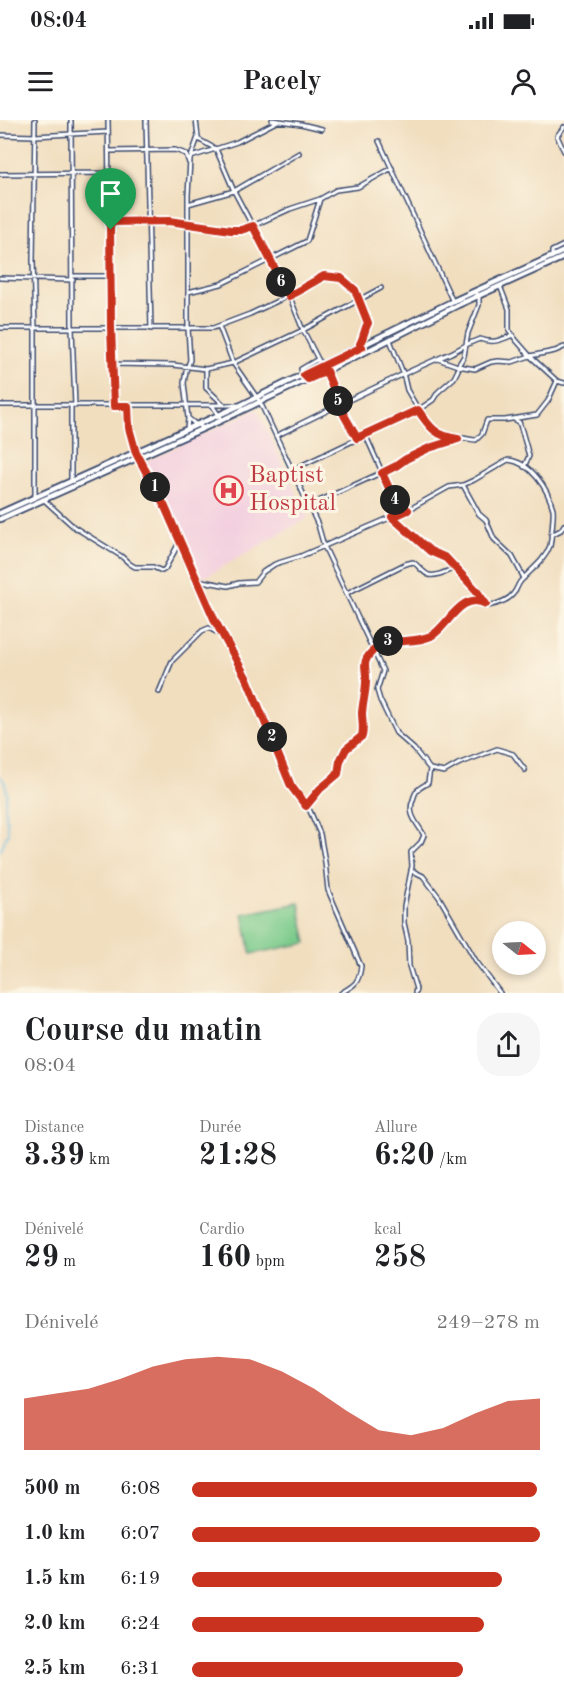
<!DOCTYPE html>
<html lang="fr">
<head>
<meta charset="utf-8">
<style>
	body { margin:0; font-family:"Old Standard TT",serif; background:#f6f6f6; color:#202124; height:100vh; display:flex; flex-direction:column; font-size:22px; white-space:nowrap }
	* { box-sizing:border-box; margin:0 }
	p { font-size:20px; color:#757577 }
	.icon { flex:none; width:33px; height:33px; fill:none; stroke:currentColor; stroke-width:2; stroke-linecap:round; stroke-linejoin:round }
	.map { position:relative; height:873px; overflow:hidden }
	.sheet { display:flex; flex-direction:column; background:#fff; flex:1 }
	.sheet>* { flex:none }
	.needle { width:39px; rotate:108deg }
	.buttons { position:absolute; left:492px; top:801px; display:grid; gap:12px }
	.buttons a { display:grid; place-items:center; width:54px; height:54px; border-radius:50%; background:#fff; box-shadow:0 3px 9px #0003; font-size:30px }
	.pin { position:absolute; display:grid; place-items:center; width:51px; height:51px; color:#fff; margin:-62px -26px; border-radius:50% 50% 50% 0; rotate:-45deg; box-shadow:0 0 6px #0007 }
	.pin .icon { rotate:45deg }
	.km { position:absolute; width:30px; height:30px; margin:-15px; border-radius:50%; background:#222; color:#fff; font-size:16px; line-height:30px; text-align:center }
	.round { display:grid; place-items:center; flex:none; width:63px; height:63px; border-radius:24px; background:#f6f6f6 }
	.overview { display:flex; align-items:center; justify-content:space-between; height:102px; padding:0 24px }
	h1 { font-size:33px; font-weight:800; line-height:45px }
	.figures { display:grid; grid-template-columns:repeat(3,1fr); gap:9px; height:102px; padding:6px 24px }
	.figures div { display:grid; align-content:center }
	.figures b { font-size:30px; font-weight:800 }
	.figures small { font-size:16px; font-weight:400 }
	.figures p { font-size:16px }
	.chart { height:168px; padding:12px 24px }
	.chart p { display:flex; justify-content:space-between }
	.chart svg { width:100%; height:108px; margin-top:6px; fill:#c8321e; opacity:.7 }
	ul { padding:0 24px; list-style:none; font-size:20px }
	li { display:grid; grid-template-columns:96px 72px 1fr; align-items:center; height:45px }
	li i { height:15px; border-radius:8px; background:#c8321e }
	.status { display:flex; justify-content:space-between; align-items:center; height:42px; padding:0 30px; background:#fff; direction:ltr }
	.status svg { height:16px; fill:currentColor }
	header { display:flex; justify-content:space-between; align-items:center; height:78px; padding:0 24px; background:#fff; font-size:27px; font-weight:800 }
	.map>svg:first-child { display:block }
	.built { fill:#f3cfdf }
	.grass { fill:#7bcb8b; stroke:#4b7d74; stroke-width:1.5 }
	.lines { fill:none; stroke-linecap:round; stroke-linejoin:round }
	.stream { stroke:#6abce6; stroke-width:1.5 }
	.minor-casing { stroke:#3b496d; stroke-width:6 }
	.primary-casing { stroke:#3b496d; stroke-width:8 }
	.minor { stroke:#fff; stroke-width:3 }
	.primary { stroke:#fff; stroke-width:4.5 }
	.route-casing { stroke:#fff; stroke-width:12 }
	.route { stroke:#c8321e; stroke-width:8 }
	.labels { text-anchor:middle; dominant-baseline:central; stroke-width:6; stroke-linejoin:round; paint-order:stroke }
	.health-label { font-size:24px; fill:#be3a42; stroke:#fcf5e5; text-anchor:start }
</style>
</head>
<body>
<div class="status"><b>08:04</b><svg viewBox="0 0 49 12"><path d="M0 12V9h3v3zM5 12V6h3v6zM10 12V3h3v9zM15 12V0h3v12zM26 1h20v11H26zM47 4h2v5h-2z"/></svg></div>
<header><svg class="icon" aria-label="menu" viewBox="0 0 24 24"><path d="M4 6h16M4 12h16M4 18h16"/></svg>Pacely<svg class="icon" aria-label="person" viewBox="0 0 24 24"><circle cx="12" cy="8" r="4"/><path d="M4 21q1-7 8-7t8 7"/></svg></header>
<div class="map">
<svg width="564" height="873" viewBox="0 0 564 873">
	<rect width="100%" height="100%" fill="#fcf5e5"/>
	<filter id="ink" filterUnits="userSpaceOnUse"><feTurbulence type="fractalNoise" baseFrequency=".0167" numOctaves="2"/><feDisplacementMap in="SourceGraphic" scale="12" xChannelSelector="R" yChannelSelector="G"/><feConvolveMatrix kernelMatrix="1 2 1 2 8 2 1 2 1" color-interpolation-filters="sRGB"/></filter>
	<filter id="wash" filterUnits="userSpaceOnUse"><feTurbulence type="fractalNoise" baseFrequency=".008" numOctaves="4" result="noise"/><feDisplacementMap in="SourceGraphic" scale="24" xChannelSelector="R" yChannelSelector="G"/><feGaussianBlur stdDeviation="1.35" result="paint"/><feColorMatrix in="noise" values="0 0 0 0 0 0 0 0 0 0 0 0 0 0 0 0 0 1.4 0 .05"/><feComposite in="paint" operator="in"/></filter>
	<g filter="url(#wash)">
		<rect width="100%" height="100%" fill="#f1debf"/>
		<path class="built" d="M 257,289 L 308,398 L 203,458 L 147,341 Z"/>
		<path class="grass" d="M 299,783 L 307,823 L 251,834 L 243,794 Z"/>
		<g class="lines">
			<path class="stream" d="M 0,656 L 5,663 L 7,674 L 5,686 L 8,713 L 0,731"/>
		</g>
	</g>
	<g filter="url(#ink)">
		<g class="lines">
			<defs>
				<path id="minor" d="M 71,0 L 72,208 L 75,286
					M 108,0 C 110,95 108,191 114,286
					M 146,0 L 151,209
					M 272,0 L 301,4 L 322,9
					M 564,7 L 557,16 L 564,31
					M 0,15 L 35,16 L 108,12
					M 198,19 L 216,29 L 234,71 L 289,175 L 303,210 L 321,245
					M 379,21 L 453,182
					M 109,31 L 175,30 L 186,34 L 189,43
					M 191,37 L 237,22 L 278,1
					M 0,54 L 109,53
					M 188,84 L 234,71 L 299,33
					M 110,102 L 169,101 L 231,110 L 246,109 L 290,89 L 320,79 L 336,70 L 358,67 L 392,48
					M 552,137 L 552,131 L 564,125
					M 72,156 L 110,156
					M 0,158 L 73,160
					M 500,166 L 509,189 L 509,210 L 516,220 L 530,236 L 557,261 L 564,263
					M 188,172 L 221,164 L 307,121 L 320,79
					M 219,206 L 233,243 L 260,282 L 276,316 L 318,405 L 324,426 L 383,551 L 377,570 L 380,580 L 396,613 L 414,629 L 430,649 L 428,663 C 418,669 416,669 413,680 C 407,694 417,703 424,715 L 421,722 L 411,732 L 412,746 L 404,786 L 404,803 L 408,821 L 409,846 L 416,869 L 415,873
					M 0,208 L 213,208 L 250,194 L 311,165 L 324,156 L 332,156 L 341,158 L 355,170 L 368,203 C 364,210 364,217 360,224 L 361,226
					M 390,220 L 403,253 L 407,270 L 425,301 L 436,313 L 447,318 L 456,319
					M 438,239 L 458,246 L 475,249 L 491,242 L 498,241 L 512,242 L 530,236 L 555,231 L 564,227
					M 112,244 L 173,245 L 206,249 L 233,243 L 303,210 L 381,168
					M 206,249 L 206,268 L 224,285
					M 326,251 L 344,295 L 357,318
					M 303,254 L 301,249 L 318,239
					M 0,285 L 238,285
					M 212,285 L 222,300
					M 71,286 L 71,361
					M 127,286 L 129,308 L 136,331
					M 188,298 L 194,303 L 204,308
					M 515,300 L 519,302 L 522,311 L 529,336 L 524,347
					M 187,310 L 188,298 L 184,263 L 186,251 L 190,240 L 188,208 L 188,75 L 190,40 L 198,17 L 196,0
					M 365,314 L 395,381 L 407,390
					M 276,316 C 334,287 392,258 451,233 C 461,228 470,222 480,219 C 493,224 501,220 513,215
					M 139,337 L 165,387 L 215,501 L 248,561 L 261,590 L 291,666 L 310,691 L 320,714 L 325,742 L 328,770 L 361,846 C 359,863 355,865 341,873
					M 292,350 L 418,290 L 433,280 L 438,272 L 454,258 L 458,250 L 458,246 L 464,236 L 468,213 L 479,185 L 479,175 L 475,172
					M 463,365 L 479,394 L 486,400 L 494,419 L 512,436 L 524,458
					M 35,378 L 35,208 L 33,141 L 35,0
					M 43,379 L 74,407 L 121,436 L 130,444 L 135,447 L 153,447 L 162,451 L 165,449 L 180,421
					M 308,386 L 396,346 C 411,336 444,319 462,318 C 466,318 471,320 476,320 L 482,314 L 487,300 L 505,300 L 537,295 L 548,281 L 557,261
					M 392,397 L 430,431 L 446,438 L 454,448
					M 551,415 L 561,410 L 564,405
					M 197,460 L 228,466 L 239,463 L 255,462 L 263,452 L 275,444 L 301,436 L 408,390 L 449,367 L 463,365 L 474,360 L 508,340 C 531,342 548,369 553,389 C 554,392 551,422 550,426 C 544,442 530,450 520,462 C 517,466 517,470 513,474 C 508,481 497,484 488,486 C 465,469 450,502 434,514 C 415,528 382,510 367,538 C 363,544 366,550 366,556 C 366,569 362,581 362,593 C 362,601 364,608 362,616 L 346,629 L 341,641 L 338,654 L 320,669 L 306,686
					M 347,473 L 405,444 L 413,442 C 418,445 423,453 429,455 C 436,457 448,451 454,448 L 476,470 L 484,481
					M 159,572 L 172,541 L 202,511 L 209,508 L 220,514
					M 430,649 L 444,652 L 458,644 L 497,629 L 513,634 L 525,650
					M 411,750 L 423,756 L 439,777 L 476,841 L 500,873"/>
				<path id="primary" d="M 0,393 L 241,285 L 449,183 L 564,131
					M 0,399 L 222,300 L 365,232 L 458,185 L 564,137"/>
			</defs>
			<use href="#minor" class="minor-casing"/>
			<use href="#primary" class="primary-casing"/>
			<use href="#minor" class="minor"/>
			<use href="#primary" class="primary"/>
		</g>
	</g>
	<g class="lines" filter="url(#ink)">
		<defs>
			<path id="route" d="M 169,101 L 231,110 L 241,110 L 253,106 L 289,176 L 324,156 L 341,158 L 355,170 L 368,203 C 364,210 364,217 360,224 L 362,227 L 304,255 L 308,259 L 326,251 L 344,295 L 357,318 L 418,290 C 430,308 436,316 458,319 L 429,328 L 406,339 L 396,346 L 382,353 L 395,381 L 408,390 L 392,397 L 430,431 L 446,438 L 476,470 L 486,484 C 461,470 448,507 431,516 C 409,526 382,514 367,538 C 363,544 366,549 366,556 C 367,568 363,580 362,593 C 362,600 364,608 362,616 L 346,629 L 340,641 L 338,654 L 320,669 L 306,686 L 291,666 L 248,561 L 215,501 L 165,387 L 136,333 L 129,308 L 128,286 L 114,286 L 111,207 L 110,102 Z"/>
		</defs>
		<use href="#route" class="route-casing"/>
		<use href="#route" class="route"/>
	</g>
	<defs>
		<symbol id="hospital-ring" viewBox="-11 -11 22 22"><circle r="9.5" fill="#fcf5e5" stroke="#e0444e" stroke-width="1.5"/><path d="M-5-5h3v3.5h4V-5h3V5h-3V1.5h-4V5h-3Z" fill="#e0444e"/></symbol>
	</defs>
	<g fill-rule="evenodd">
		<use href="#hospital-ring" x="212" y="354" width="33" height="33"/>
	</g>
	<g class="labels">
		<g class="health-label">
			<text x="249" y="356">Baptist<tspan x="249" dy="28">Hospital</tspan></text>
		</g>
	</g>
</svg>
<div class="buttons">
<a><svg class="needle" viewBox="-14 -14 28 28"><path d="M0-13l5 13h-10z" fill="#e53935"/><path d="M0 13l5-13h-10z" fill="#757577"/></svg></a>
</div>
<div class="pin" style="left:111px;top:110px;background:#1e9e55"><svg class="icon" aria-label="arrive" viewBox="0 0 24 24"><path d="M6 21V4h12l-3 4 3 4H6"/></svg></div>
<b class="km" style="left:155px;top:367px">1</b>
<b class="km" style="left:272px;top:617px">2</b>
<b class="km" style="left:388px;top:521px">3</b>
<b class="km" style="left:395px;top:380px">4</b>
<b class="km" style="left:338px;top:281px">5</b>
<b class="km" style="left:281px;top:162px">6</b>
</div>
<section class="sheet">
<div class="overview"><div><h1>Course du matin</h1><p>08:04</p></div><a class="round"><svg class="icon" aria-label="share" viewBox="0 0 24 24"><path d="M12 15V3M7 8l5-5 5 5M5 13v7h14v-7"/></svg></a></div>
<div class="figures">
<div><p>Distance</p><b>3.39<small> km</small></b></div>
<div><p>Durée</p><b>21:28</b></div>
<div><p>Allure</p><b>6:20<small> /km</small></b></div>
</div>
<div class="figures">
<div><p>Dénivelé</p><b>29<small> m</small></b></div>
<div><p>Cardio</p><b>160<small> bpm</small></b></div>
<div><p>kcal</p><b>258</b></div>
</div>
<div class="chart"><p><span>Dénivelé</span>249–278 m</p>
<svg viewBox="0 0 160 44" preserveAspectRatio="none"><path d="M0 44V23L10 21L20 19L30 15L40 10L50 7L60 6L70 7L80 12L90 19L100 28L110 36L120 38L130 35L140 29L150 24L160 23V44z"/></svg>
</div>
<ul>
<li><b>500 m</b>6:08<i style="width:99%"></i></li>
<li><b>1.0 km</b>6:07<i style="width:100%"></i></li>
<li><b>1.5 km</b>6:19<i style="width:89%"></i></li>
<li><b>2.0 km</b>6:24<i style="width:84%"></i></li>
<li><b>2.5 km</b>6:31<i style="width:78%"></i></li>
</ul>
</section>
</body>
</html>
